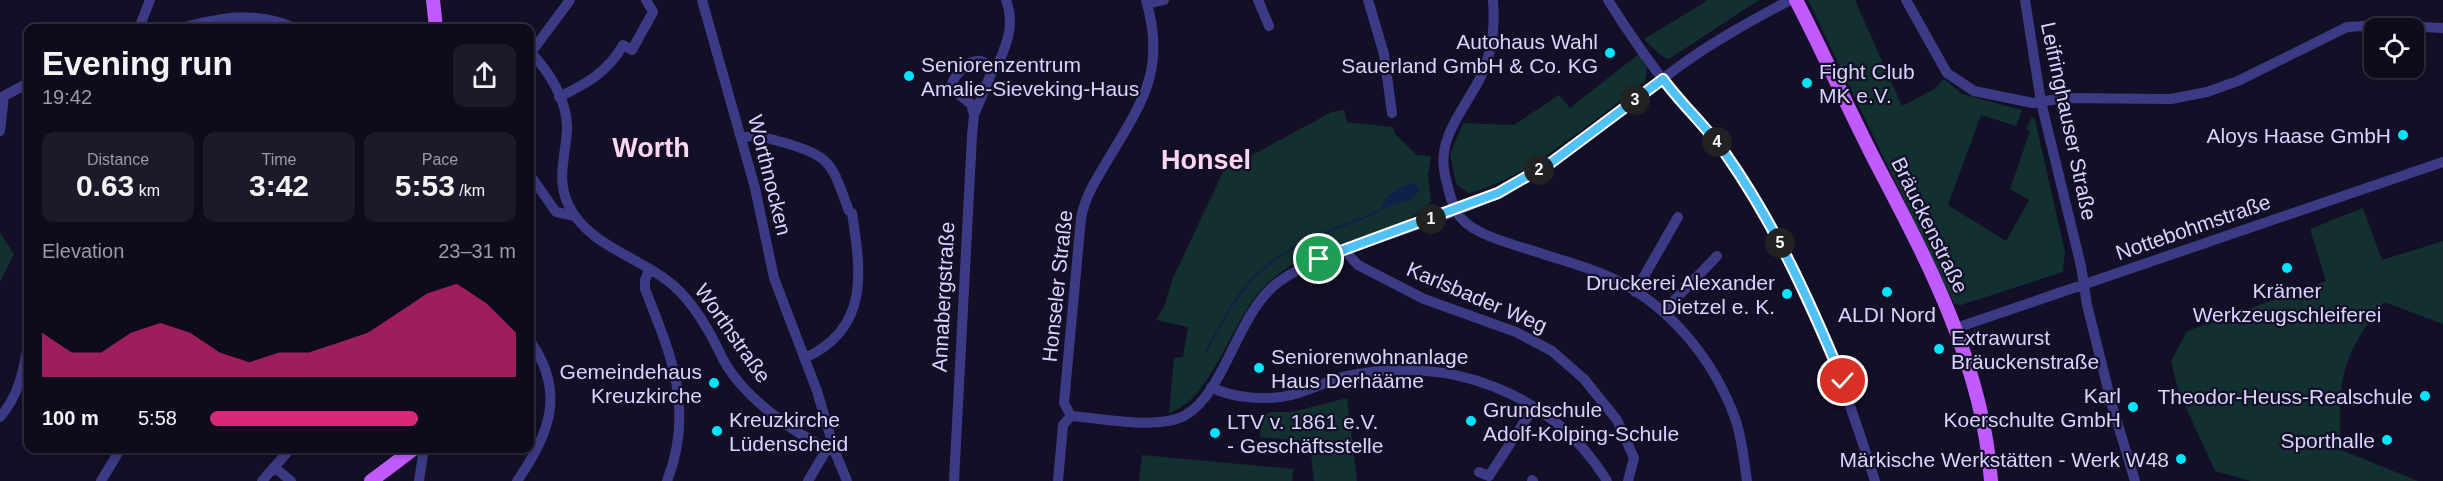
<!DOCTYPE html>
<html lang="en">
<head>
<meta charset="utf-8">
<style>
	body { margin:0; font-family:Helvetica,sans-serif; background:#1c1929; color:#f1f3f6; height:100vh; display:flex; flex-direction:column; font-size:22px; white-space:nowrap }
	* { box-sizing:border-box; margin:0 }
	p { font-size:20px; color:#9b9ba3 }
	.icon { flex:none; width:33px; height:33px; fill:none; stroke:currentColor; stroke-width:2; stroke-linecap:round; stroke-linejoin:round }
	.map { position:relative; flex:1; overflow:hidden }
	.panel { position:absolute; left:24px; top:24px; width:510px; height:429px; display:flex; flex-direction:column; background:#0e0b1c; border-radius:12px; box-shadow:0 3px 9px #0003,0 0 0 2px #2e2b3b }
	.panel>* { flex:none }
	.buttons { position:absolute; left:2364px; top:18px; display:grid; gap:12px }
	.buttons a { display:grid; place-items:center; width:60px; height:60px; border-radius:12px; background:#0e0b1c; box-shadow:0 3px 9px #0003,0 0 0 2px #2e2b3b; font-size:30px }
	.pin { position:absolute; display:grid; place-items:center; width:51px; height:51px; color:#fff; margin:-26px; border:3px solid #fff; border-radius:50%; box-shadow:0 2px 6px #0007 }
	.km { position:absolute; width:30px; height:30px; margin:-15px; border-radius:50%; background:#222; color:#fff; font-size:16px; line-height:30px; text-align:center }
	.round { display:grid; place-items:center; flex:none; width:63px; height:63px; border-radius:12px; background:#1c1929 }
	.summary { display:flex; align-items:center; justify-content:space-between; height:102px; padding:0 18px }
	h1 { font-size:33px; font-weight:700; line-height:45px }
	.figures { display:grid; grid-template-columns:repeat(3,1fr); gap:9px; height:102px; padding:6px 18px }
	.figures div { display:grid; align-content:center; border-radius:12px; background:#1c1929; text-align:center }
	.figures b { font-size:30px; font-weight:700 }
	.figures small { font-size:16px; font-weight:400 }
	.figures p { font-size:16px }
	.chart { height:168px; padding:12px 18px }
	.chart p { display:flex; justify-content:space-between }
	.chart svg { width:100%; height:108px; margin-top:6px; fill:#db2777; opacity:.7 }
	ul { padding:0 18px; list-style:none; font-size:20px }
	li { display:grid; grid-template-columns:96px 72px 1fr; align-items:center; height:45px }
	li i { height:15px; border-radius:8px; background:#db2777 }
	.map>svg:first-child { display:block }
	.green { fill:#12302f }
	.water { fill:#0c2248 }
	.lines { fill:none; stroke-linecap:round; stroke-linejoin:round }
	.stream { stroke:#0c2248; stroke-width:2 }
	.minor { stroke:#3d3a85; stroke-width:10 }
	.major { stroke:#c25bff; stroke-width:14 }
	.route-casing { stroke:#fff; stroke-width:12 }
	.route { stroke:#4fc3f7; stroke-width:8 }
	.poi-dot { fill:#00e5ff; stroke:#130f26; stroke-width:2 }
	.labels { text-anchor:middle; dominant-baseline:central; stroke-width:4.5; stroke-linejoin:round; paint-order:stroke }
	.poi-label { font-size:21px; fill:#d9d4ff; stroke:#130f26; text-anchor:end }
	.street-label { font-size:21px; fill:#d9d4ff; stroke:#130f26 }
	.district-label { font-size:27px; font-weight:bold; fill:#ffd6f0; stroke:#130f26 }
</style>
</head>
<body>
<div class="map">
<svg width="2443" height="481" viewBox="0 0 2443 481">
	<rect width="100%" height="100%" fill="#130f26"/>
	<path class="green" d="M 1708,0 L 1759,0 L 1669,59 L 1660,55 L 1644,39 Z
		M 1808,0 L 1855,0 L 1902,106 L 1934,89 L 1944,79 L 1962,94 L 2022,110 L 2016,126 L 1981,115 L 1948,205 L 2006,241 L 2029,200 L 2010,189 L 2030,131 L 2026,129 L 2032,116 L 2035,120 L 2065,252 L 2063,272 L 1961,305 L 1954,304 Z
		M 1640,53 L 1647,69 L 1645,81 C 1600,116 1522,182 1468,193 L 1456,184 L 1450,154 L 1463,123 L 1514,125 L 1559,95 L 1570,108 Z
		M 1344,110 L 1347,122 L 1393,127 L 1395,134 L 1417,155 L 1431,156 L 1428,176 L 1431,201 C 1416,220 1393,225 1372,233 C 1335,246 1294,257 1266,285 C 1231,318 1213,400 1169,413 L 1174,358 L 1183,357 L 1188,327 L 1156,320 L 1164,307 L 1173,278 L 1224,170 L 1332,112 Z
		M 2363,208 L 2382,260 L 2443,241 L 2443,324 L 2384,302 C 2340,357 2338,381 2341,450 L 2418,481 L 2251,481 L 2215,471 L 2178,390 L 2171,361 L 2187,331 L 2326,281 L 2310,229 Z
		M 0,233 L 14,254 L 0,282 Z
		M 1347,398 L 1357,481 L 1314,481 L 1311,454 L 1305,450 L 1305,441 L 1260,437 L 1261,416 L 1270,412 L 1292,412 Z
		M 1142,455 L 1293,469 L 1292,481 L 1139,481 Z"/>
	<path class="water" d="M 1414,183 L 1420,189 L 1414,198 L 1382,209 C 1382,196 1402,185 1414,183 Z"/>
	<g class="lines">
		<path class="stream" d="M 1206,352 C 1242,284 1254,264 1327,232 C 1345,224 1364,219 1382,209"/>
		<path class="minor" d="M 702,0 L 755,188 L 774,278 L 817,391 L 835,452 L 847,481
			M 1258,0 L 1269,26
			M 1368,0 L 1384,54 L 1392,113
			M 1493,0 C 1495,25 1492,53 1481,76 C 1466,108 1436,137 1445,175 C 1448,188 1452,208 1461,218 C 1477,237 1520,246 1543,254 C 1567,262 1594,269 1616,280 C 1672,308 1714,361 1735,418 C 1742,438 1744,461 1747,481
			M 1608,0 C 1628,32 1650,63 1673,93 C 1690,115 1711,132 1727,155 C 1795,255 1839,366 1875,481
			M 1906,0 L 1947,73 L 1974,91 L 2033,103 L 2064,98 L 2171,99 L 2207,92 L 2238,81 L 2347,27 L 2382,25 L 2443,28
			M 2025,0 L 2041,102 L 2081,266 L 2087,305 L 2112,405 L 2135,481
			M 1147,4 L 1164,0
			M 139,28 L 150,0
			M 182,28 C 221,17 256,11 295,28
			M 531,53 C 549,71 568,102 567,129 C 566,156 556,178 568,204 C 588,247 642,257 674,286 C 693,303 710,331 720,353 C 738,394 795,435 835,452
			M 530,54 L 570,0
			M 993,69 L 998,65 C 1007,43 1015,24 1006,0
			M 4,96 L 28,83
			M 559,97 C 586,84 608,72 623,45 L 632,50 L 653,12 L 646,0
			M 0,131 L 4,96
			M 742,138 C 757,134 767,138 782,142 C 833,157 831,163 849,211
			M 530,175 L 556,212 L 575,216
			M 1344,250 L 1358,265 L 1424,299 L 1516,332 L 1552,351 L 1584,379 L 1617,420 L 1634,458 L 1628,481
			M 649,270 L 645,280 L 645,289 C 671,355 695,409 667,481
			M 1635,292 L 1678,217
			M 1663,312 L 1717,256
			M 1956,328 L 2443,162
			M 805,358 C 870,328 861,272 852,213
			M 1211,387 C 1233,399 1271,401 1295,394 C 1313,389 1329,380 1347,376 C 1447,354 1553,392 1607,481
			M 1071,416 C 1102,418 1157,430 1184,416 C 1226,393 1237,311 1280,281 C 1307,262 1337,253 1367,242 C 1411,227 1457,213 1499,192 C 1564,160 1619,111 1677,68 C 1712,42 1751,21 1790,0
			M 1071,416 L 1064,403 L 1081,218 C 1085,197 1095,181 1106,163 C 1141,104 1167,71 1146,0
			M 0,417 C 18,397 24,370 28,344
			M 274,467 L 291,481
			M 1479,472 L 1489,476 L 1534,407
			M 1532,480 L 1533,481
			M 101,481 L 121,448
			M 262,481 L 291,448
			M 419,481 L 424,448
			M 517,481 C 550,434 566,392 530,341
			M 808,481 L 827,449
			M 954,481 L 972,136 L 974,115 L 993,69 C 990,66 985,62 981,61 C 969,58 952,77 951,88 L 971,104 L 974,115
			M 1058,481 L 1063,425 L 1071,416"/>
		<path class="major" d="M 433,0 L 436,28
			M 1796,0 C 1823,52 1847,106 1874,159 C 1927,260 1983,364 1991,481
			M 371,481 L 415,448"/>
	</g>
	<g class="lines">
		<defs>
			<path id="route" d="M 1319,259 L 1498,193 L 1552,162 L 1663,79 C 1682,105 1706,126 1725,153 C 1775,224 1810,302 1843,381"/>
		</defs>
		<use href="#route" class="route-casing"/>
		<use href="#route" class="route"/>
	</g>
	<g class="poi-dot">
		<circle cx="1610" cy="53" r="6"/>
		<circle cx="909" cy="76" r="6"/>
		<circle cx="1807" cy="83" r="6"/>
		<circle cx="2403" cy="135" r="6"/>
		<circle cx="2287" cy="268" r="6"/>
		<circle cx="1887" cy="292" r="6"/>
		<circle cx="1787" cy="294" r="6"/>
		<circle cx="1939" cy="349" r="6"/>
		<circle cx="1259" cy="368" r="6"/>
		<circle cx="714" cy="383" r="6"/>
		<circle cx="2425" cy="396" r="6"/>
		<circle cx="2133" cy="407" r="6"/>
		<circle cx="1471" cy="421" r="6"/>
		<circle cx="717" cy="431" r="6"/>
		<circle cx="1215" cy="433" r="6"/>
		<circle cx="2387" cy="440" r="6"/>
		<circle cx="2181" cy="459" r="6"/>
	</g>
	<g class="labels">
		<g class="poi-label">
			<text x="1598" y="41">Autohaus Wahl<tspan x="1598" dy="24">Sauerland GmbH &amp; Co. KG</tspan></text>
			<text x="921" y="64" text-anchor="start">Seniorenzentrum<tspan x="921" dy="24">Amalie-Sieveking-Haus</tspan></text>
			<text x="1819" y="71" text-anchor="start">Fight Club<tspan x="1819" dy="24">MK e.V.</tspan></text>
			<text x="2391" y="135">Aloys Haase GmbH</text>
			<text x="1775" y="282">Druckerei Alexander<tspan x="1775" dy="24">Dietzel e. K.</tspan></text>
			<text x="2287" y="290" text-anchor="middle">Krämer<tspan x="2287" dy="24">Werkzeugschleiferei</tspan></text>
			<text x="1887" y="314" text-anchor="middle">ALDI Nord</text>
			<text x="1951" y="337" text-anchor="start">Extrawurst<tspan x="1951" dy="24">Bräuckenstraße</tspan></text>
			<text x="1271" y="356" text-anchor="start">Seniorenwohnanlage<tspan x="1271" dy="24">Haus Derhääme</tspan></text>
			<text x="702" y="371">Gemeindehaus<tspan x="702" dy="24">Kreuzkirche</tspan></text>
			<text x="2121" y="395">Karl<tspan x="2121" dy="24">Koerschulte GmbH</tspan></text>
			<text x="2413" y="396">Theodor-Heuss-Realschule</text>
			<text x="1483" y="409" text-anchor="start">Grundschule<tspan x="1483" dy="24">Adolf-Kolping-Schule</tspan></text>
			<text x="729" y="419" text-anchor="start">Kreuzkirche<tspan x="729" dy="24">Lüdenscheid</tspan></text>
			<text x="1227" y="421" text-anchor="start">LTV v. 1861 e.V.<tspan x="1227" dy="24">- Geschäftsstelle</tspan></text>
			<text x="2375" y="440">Sporthalle</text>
			<text x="2169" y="459">Märkische Werkstätten - Werk W48</text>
		</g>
		<g class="street-label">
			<text transform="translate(2069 121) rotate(78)">Leifringhauser Straße</text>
			<text transform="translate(770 175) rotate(76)">Worthnocken</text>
			<text transform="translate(1930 225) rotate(64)">Bräuckenstraße</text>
			<text transform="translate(2193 227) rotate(-19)">Nottebohmstraße</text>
			<text transform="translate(1057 286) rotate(-84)">Honseler Straße</text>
			<text transform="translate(943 297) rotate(-87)">Annabergstraße</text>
			<text transform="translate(1477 297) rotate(23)">Karlsbader Weg</text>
			<text transform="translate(733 333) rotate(55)">Worthstraße</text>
		</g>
		<g class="district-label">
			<text x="651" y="148">Worth</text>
			<text x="1206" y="160">Honsel</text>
		</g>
	</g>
</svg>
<div class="buttons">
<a><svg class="icon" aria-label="locate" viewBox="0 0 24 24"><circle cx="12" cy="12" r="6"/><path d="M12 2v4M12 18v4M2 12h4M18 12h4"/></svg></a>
</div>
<div class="pin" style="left:1319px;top:259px;background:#1e9e55"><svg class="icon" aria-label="arrive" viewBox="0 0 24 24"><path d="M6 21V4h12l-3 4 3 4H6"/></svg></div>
<div class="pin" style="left:1843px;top:381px;background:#d93025"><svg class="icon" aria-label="check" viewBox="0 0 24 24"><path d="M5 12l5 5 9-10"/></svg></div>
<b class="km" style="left:1431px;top:219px">1</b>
<b class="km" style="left:1539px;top:170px">2</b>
<b class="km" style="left:1635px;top:100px">3</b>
<b class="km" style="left:1717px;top:142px">4</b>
<b class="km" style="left:1780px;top:243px">5</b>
<section class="panel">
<div class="summary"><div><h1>Evening run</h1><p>19:42</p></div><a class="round"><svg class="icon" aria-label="share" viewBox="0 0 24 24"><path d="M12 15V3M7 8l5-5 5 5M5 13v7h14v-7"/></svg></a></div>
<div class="figures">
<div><p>Distance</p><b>0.63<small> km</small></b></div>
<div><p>Time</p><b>3:42</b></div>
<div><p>Pace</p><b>5:53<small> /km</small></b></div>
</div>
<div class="chart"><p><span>Elevation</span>23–31 m</p>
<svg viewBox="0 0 160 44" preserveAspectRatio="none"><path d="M0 44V26L10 34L20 34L30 26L40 22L50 26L60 34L70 38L80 34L90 34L100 30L110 26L120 18L130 10L140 6L150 14L160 26V44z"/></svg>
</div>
<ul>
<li><b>100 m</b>5:58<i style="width:68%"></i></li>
</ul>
</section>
</div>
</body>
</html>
